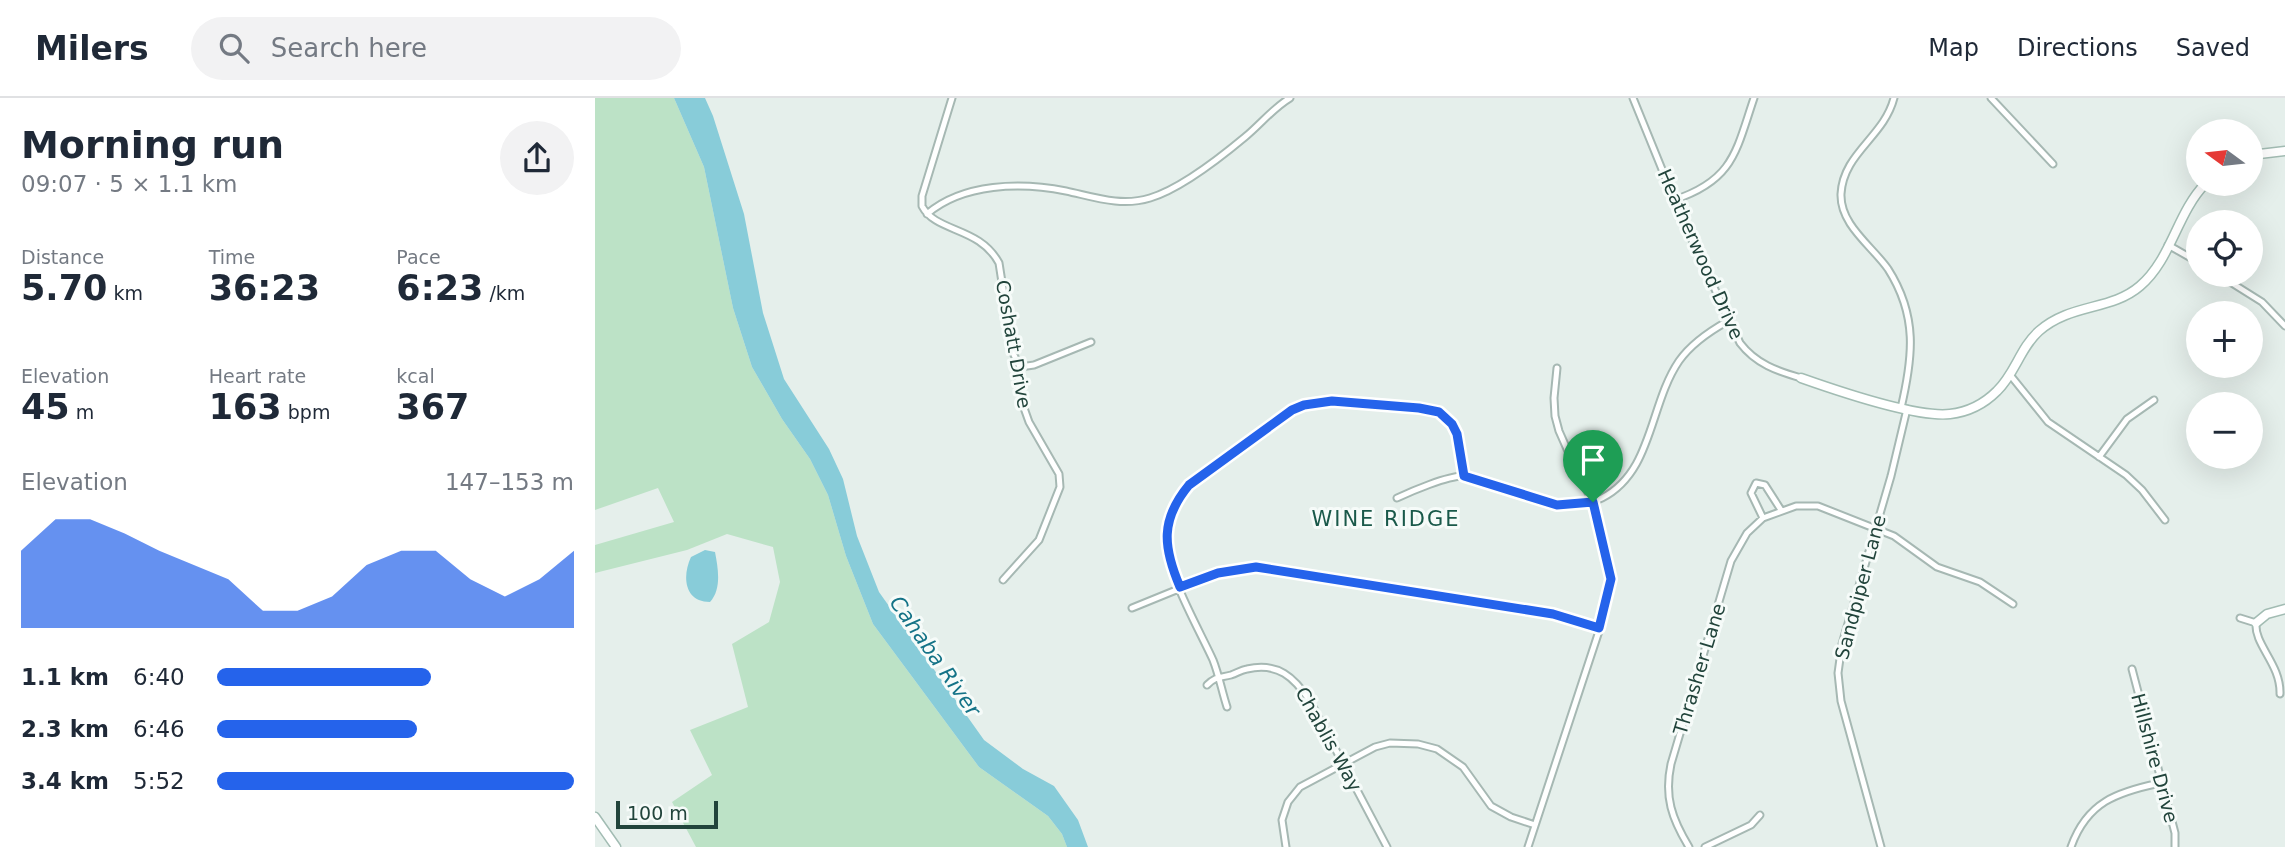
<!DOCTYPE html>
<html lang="en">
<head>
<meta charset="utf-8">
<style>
	body { margin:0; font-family:"DejaVu Sans",sans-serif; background:#f2f2f3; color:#1f2937; height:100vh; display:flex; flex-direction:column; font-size:26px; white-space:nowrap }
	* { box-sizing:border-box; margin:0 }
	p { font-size:23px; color:#747a83 }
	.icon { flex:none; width:38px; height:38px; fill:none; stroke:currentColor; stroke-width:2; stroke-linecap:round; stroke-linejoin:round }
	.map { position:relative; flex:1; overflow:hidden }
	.details { display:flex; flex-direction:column; background:#fff; width:595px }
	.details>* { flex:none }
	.needle { width:46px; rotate:285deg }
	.controls { position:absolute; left:1591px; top:21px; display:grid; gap:14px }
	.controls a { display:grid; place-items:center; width:77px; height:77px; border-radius:50%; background:#fff; box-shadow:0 7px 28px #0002; font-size:35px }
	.scale { position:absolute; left:21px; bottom:18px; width:102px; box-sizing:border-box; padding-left:7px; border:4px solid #21443b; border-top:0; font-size:19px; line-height:24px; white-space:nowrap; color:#21443b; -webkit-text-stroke:5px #f6fbf9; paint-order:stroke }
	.pin { position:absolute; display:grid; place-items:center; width:60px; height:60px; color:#fff; margin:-72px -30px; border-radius:50% 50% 50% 0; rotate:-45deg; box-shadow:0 0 7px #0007 }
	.pin .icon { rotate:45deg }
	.round { display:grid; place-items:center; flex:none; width:74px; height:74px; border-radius:37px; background:#f2f2f3 }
	.overview { display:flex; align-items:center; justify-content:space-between; height:119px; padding:0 21px }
	h1 { font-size:38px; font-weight:600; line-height:52px }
	.stats { display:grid; grid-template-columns:repeat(3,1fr); gap:10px; height:119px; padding:7px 21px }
	.stats div { display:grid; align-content:center }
	.stats b { font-size:35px; font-weight:600 }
	.stats small { font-size:19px; font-weight:400 }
	.stats p { font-size:19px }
	.chart { height:196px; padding:14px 21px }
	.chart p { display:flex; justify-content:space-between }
	.chart svg { width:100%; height:126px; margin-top:7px; fill:#2563eb; opacity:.7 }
	ul { padding:0 21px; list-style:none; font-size:23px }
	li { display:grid; grid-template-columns:112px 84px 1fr; align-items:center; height:52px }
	li i { height:18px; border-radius:9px; background:#2563eb }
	header { display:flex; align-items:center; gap:42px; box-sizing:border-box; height:98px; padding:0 35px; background:#fff; border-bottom:2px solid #e0e1e3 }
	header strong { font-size:33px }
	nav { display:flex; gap:38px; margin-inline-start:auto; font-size:24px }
	.search { width:490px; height:63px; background:#f2f2f3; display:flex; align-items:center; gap:18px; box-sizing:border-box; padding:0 24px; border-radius:38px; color:#747a83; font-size:26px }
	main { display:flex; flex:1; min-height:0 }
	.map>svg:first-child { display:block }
	.green { fill:#bce2c6 }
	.water { fill:#88ccd9 }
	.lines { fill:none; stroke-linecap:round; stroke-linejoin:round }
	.street-casing { stroke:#a6b8b3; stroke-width:9 }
	.secondary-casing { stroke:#a2bcb3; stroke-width:11 }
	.street { stroke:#fff; stroke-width:5 }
	.secondary { stroke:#fff; stroke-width:8 }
	.route-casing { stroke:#fff; stroke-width:14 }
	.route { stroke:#2563eb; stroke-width:9 }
	.labels { text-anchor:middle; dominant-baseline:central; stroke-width:6; stroke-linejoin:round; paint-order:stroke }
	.street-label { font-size:19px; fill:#21443b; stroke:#f6fbf9 }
	.neighbourhood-label { font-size:21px; letter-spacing:2px; fill:#1a594a; stroke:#f6fbf9 }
	.water-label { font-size:21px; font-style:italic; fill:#147387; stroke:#f6fbf9 }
</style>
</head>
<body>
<header>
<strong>Milers</strong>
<div class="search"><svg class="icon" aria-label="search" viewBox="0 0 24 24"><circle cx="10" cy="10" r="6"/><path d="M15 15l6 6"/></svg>Search here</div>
<nav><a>Map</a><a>Directions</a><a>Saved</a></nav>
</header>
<main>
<section class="details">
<div class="overview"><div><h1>Morning run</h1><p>09:07 · 5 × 1.1 km</p></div><a class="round"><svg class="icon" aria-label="share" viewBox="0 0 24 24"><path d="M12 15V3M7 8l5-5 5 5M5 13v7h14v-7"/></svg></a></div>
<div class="stats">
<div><p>Distance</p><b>5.70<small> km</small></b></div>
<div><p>Time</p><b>36:23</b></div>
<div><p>Pace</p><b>6:23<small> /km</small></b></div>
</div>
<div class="stats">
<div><p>Elevation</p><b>45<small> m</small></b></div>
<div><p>Heart rate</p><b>163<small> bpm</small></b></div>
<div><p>kcal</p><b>367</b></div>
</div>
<div class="chart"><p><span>Elevation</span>147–153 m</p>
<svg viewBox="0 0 160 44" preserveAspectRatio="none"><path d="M0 44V17L10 6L20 6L30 11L40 17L50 22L60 27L70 38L80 38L90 33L100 22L110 17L120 17L130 27L140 33L150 27L160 17V44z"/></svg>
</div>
<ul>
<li><b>1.1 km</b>6:40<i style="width:60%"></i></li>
<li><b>2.3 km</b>6:46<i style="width:56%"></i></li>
<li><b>3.4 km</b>5:52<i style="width:100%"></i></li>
</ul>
</section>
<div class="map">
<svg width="1690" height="749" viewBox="0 0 1690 749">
	<rect width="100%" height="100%" fill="#e5efeb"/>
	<path class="green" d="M 0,0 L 79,0 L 109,69 L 138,210 L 157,269 L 187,321 L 215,361 L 233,397 L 251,458 L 278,526 L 384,669 L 453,718 L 467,736 L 472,749 L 101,749 L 77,704 L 117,677 L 95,632 L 153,609 L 137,546 L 174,524 L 185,484 L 178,449 L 132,436 L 92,452 L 0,475 L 0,447 L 79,424 L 63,390 L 0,412 Z"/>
	<path class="water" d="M 79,0 L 110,0 L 118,18 L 149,116 L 168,215 L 189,281 L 234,351 L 248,381 L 262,438 L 284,494 L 389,642 L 428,671 L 459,688 L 483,722 L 493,749 L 472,749 L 467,736 L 453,718 L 384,669 L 278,526 L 251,458 L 233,397 L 215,361 L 187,321 L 157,269 L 138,210 L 109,69 Z
		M 110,452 L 120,454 C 123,470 127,491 115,504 C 89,504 87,478 96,459 Z"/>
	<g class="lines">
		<defs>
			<path id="street" d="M 357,0 L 327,98 L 327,108 C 341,135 384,128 404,165 L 418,255 L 425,269 L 423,283 L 429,310 L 434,324 L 464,376 L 465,389 L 444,442 L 408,482
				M 1038,0 L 1088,123 L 1145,245 C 1161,266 1182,273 1206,280
				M 1299,0 C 1289,39 1248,55 1246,96 C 1245,127 1277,148 1293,171 C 1323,218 1318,259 1306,310
				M 1396,0 L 1458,66
				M 1079,102 C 1139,82 1141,53 1159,0
				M 332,116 C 368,85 426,84 471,93 C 499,99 526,109 555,100 C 585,91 626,59 650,39 C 666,26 678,10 695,0
				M 1573,147 L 1603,164
				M 1624,177 L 1667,204 L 1690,228
				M 425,269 L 439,267 L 496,244
				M 1416,278 L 1453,324 L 1531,377 L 1547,392 L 1570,422
				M 1504,359 L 1532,321 L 1559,302
				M 802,400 C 817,393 852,378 868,378 C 876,378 886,384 894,386 C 928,398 972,418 1007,400 C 1058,374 1054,307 1084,263 C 1096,246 1115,233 1133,223
				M 1168,420 L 1156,395 L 1161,385 L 1170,387 L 1186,412
				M 537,510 L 623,475 L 661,469 L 958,516 L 1005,530
				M 1645,520 L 1661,525 C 1659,547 1686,566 1685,596
				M 1537,571 L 1580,735 L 1580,749
				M 612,587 C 621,578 625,580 636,577 C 642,575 646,572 652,571 C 683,564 699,579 715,603 L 792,749
				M 632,609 C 627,594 624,577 618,562 C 605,533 569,471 571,440 C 572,419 581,403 594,387 L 697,312 L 709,307 L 737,303 L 824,310 L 844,314 L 857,325 L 862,336 L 869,378
				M 691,749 L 687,722 L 693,704 L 705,689 L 780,649 L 795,645 L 823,646 L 842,651 L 868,669 L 896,708 L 916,719 L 940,727
				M 933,749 L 1005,530 L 1016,481 L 998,404 L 983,376 L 964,333 L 960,318 L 959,300 L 962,270
				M 1094,749 C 1077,721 1069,699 1076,666 L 1136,463 L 1152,435 L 1168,420 L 1201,408 L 1223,408 L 1299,438 L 1342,469 L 1385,484 L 1418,506
				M 1110,749 L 1156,727 L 1165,717
				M 1286,749 L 1246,603 L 1243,575 L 1247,546 L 1296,378 L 1312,311
				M 1476,749 C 1492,704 1522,694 1565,685"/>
			<path id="secondary" d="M 1656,57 L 1690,53
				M 1206,280 C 1240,292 1321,320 1355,316 C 1373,314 1390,305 1402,293 C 1420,276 1425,250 1444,233 C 1476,205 1516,213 1545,188 C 1576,162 1582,115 1610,86
				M 1661,525 L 1672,516 L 1690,511
				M 0,719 L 21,749"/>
		</defs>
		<use href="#street" class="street-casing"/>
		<use href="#secondary" class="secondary-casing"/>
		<use href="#street" class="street"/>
		<use href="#secondary" class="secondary"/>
	</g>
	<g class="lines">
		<defs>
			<path id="route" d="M 737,303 L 824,310 L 844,314 L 857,326 L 862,336 L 869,378 L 962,407 L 998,404 L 1016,481 L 1004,530 L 958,516 L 661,469 L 623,475 L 585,489 C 568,449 565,422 594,387 L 697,312 L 709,307 Z"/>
		</defs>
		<use href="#route" class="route-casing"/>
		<use href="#route" class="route"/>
	</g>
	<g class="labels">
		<g class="street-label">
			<text transform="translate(1106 156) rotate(66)">Heatherwood Drive</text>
			<text transform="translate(419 246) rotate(80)">Coshatt Drive</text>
			<text transform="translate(1265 489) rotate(-75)">Sandpiper Lane</text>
			<text transform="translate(1104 571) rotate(-73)">Thrasher Lane</text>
			<text transform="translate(734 641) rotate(61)">Chablis Way</text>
			<text transform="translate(1560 660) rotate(75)">Hillshire Drive</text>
		</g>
		<g class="neighbourhood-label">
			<text x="791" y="421">WINE RIDGE</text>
		</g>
		<g class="water-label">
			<text transform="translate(340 558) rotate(55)">Cahaba River</text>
		</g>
	</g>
</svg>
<div class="controls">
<a><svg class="needle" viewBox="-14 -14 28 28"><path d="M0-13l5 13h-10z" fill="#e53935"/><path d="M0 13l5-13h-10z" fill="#747a83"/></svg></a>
<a><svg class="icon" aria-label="locate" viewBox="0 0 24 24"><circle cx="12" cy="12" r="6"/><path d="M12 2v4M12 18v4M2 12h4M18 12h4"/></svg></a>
<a>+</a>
<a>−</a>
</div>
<div class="scale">100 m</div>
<div class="pin" style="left:998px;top:404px;background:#1e9e55"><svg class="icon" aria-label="arrive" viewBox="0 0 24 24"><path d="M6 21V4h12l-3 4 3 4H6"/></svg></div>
</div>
</main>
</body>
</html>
